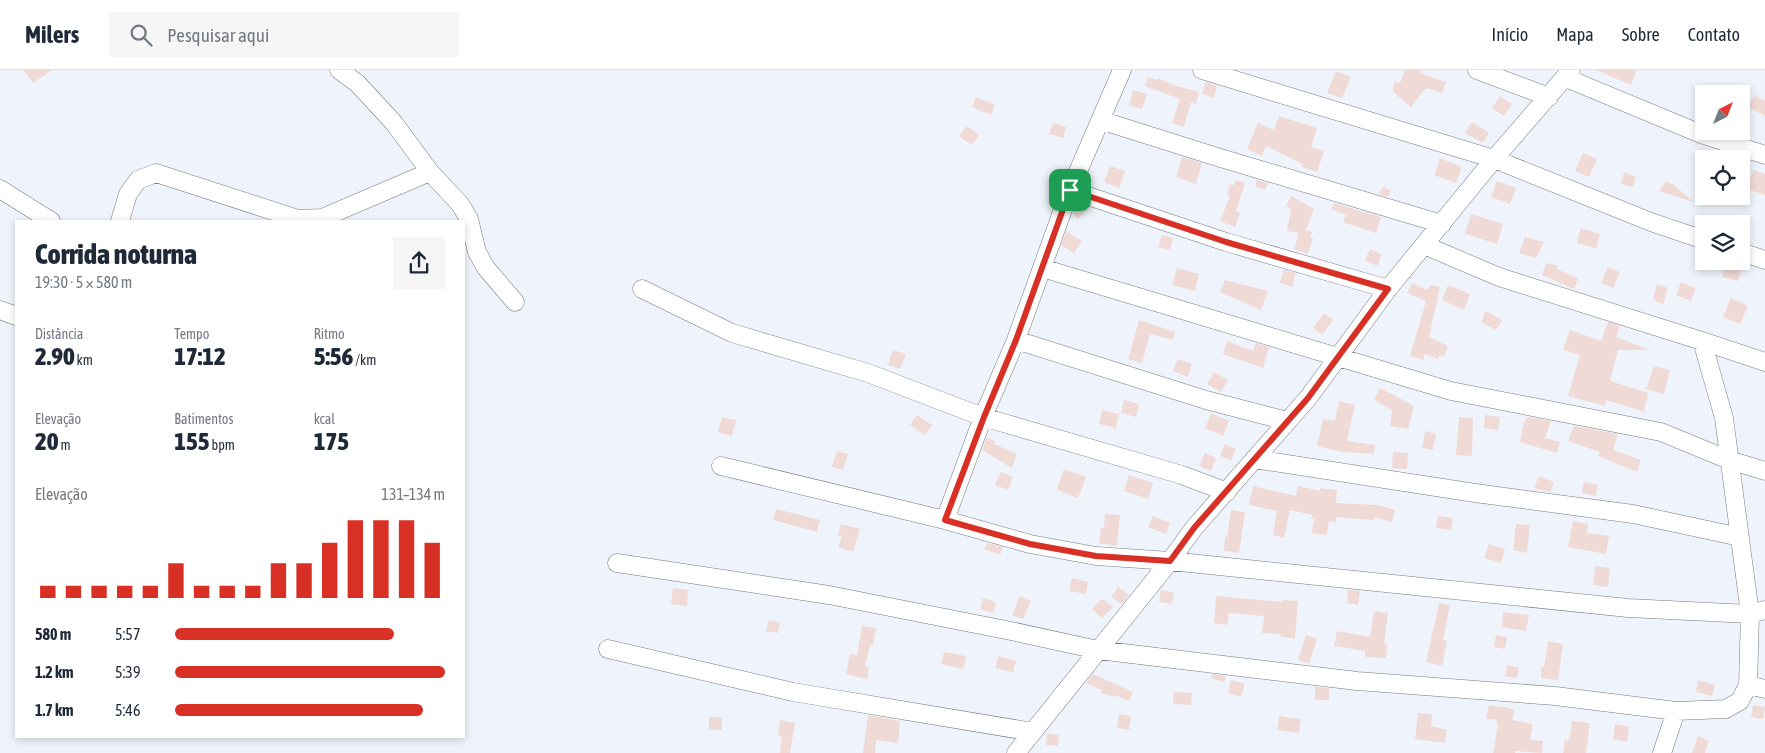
<!DOCTYPE html>
<html lang="pt">
<head>
<meta charset="utf-8">
<style>
	body { margin:0; font-family:"Asap Condensed",sans-serif; background:#f6f6f7; color:#1f2937; height:100vh; display:flex; flex-direction:column; font-size:19px; white-space:nowrap }
	* { box-sizing:border-box; margin:0 }
	p { font-size:16px; color:#747a83 }
	.icon { flex:none; width:28px; height:28px; fill:none; stroke:currentColor; stroke-width:2; stroke-linecap:round; stroke-linejoin:round }
	.map { position:relative; flex:1; overflow:hidden }
	.details { position:absolute; left:15px; top:150px; width:450px; height:518px; display:flex; flex-direction:column; background:#fff; border-radius:0px; box-shadow:0 2px 8px #0003 }
	.details>* { flex:none }
	.needle { width:32px; rotate:42deg }
	.fabs { position:absolute; left:1695px; top:15px; display:grid; gap:10px }
	.fabs a { display:grid; place-items:center; width:55px; height:55px; border-radius:0px; background:#fff; box-shadow:0 2px 8px #0003; font-size:25px }
	.pin { position:absolute; display:grid; place-items:center; width:42px; height:42px; color:#fff; margin:-21px; border-radius:10px; box-shadow:0 2px 8px #0006 }
	.round { display:grid; place-items:center; flex:none; width:52px; height:52px; border-radius:0px; background:#f6f6f7 }
	.overview { display:flex; align-items:center; justify-content:space-between; height:85px; padding:0 20px }
	h1 { font-size:28px; font-weight:800; line-height:38px }
	.figures { display:grid; grid-template-columns:repeat(3,1fr); gap:8px; height:85px; padding:5px 20px }
	.figures div { display:grid; align-content:center }
	.figures b { font-size:25px; font-weight:800 }
	.figures small { font-size:14px; font-weight:400 }
	.figures p { font-size:14px }
	.chart { height:140px; padding:10px 20px }
	.chart p { display:flex; justify-content:space-between }
	.chart svg { width:100%; height:90px; margin-top:5px; stroke:#d93025; stroke-width:6 }
	ul { padding:0 20px; list-style:none; font-size:16px }
	li { display:grid; grid-template-columns:80px 60px 1fr; align-items:center; height:38px }
	li i { height:12px; border-radius:6px; background:#d93025 }
	header { display:flex; align-items:center; gap:30px; box-sizing:border-box; height:70px; padding:0 25px; background:#fff; border-bottom:1px solid #e0e1e3 }
	header strong { font-size:24px }
	nav { display:flex; gap:28px; margin-inline-start:auto; font-size:18px }
	.search { width:350px; height:45px; background:#f6f6f7; display:flex; align-items:center; gap:12px; box-sizing:border-box; padding:0 18px; border-radius:0px; color:#747a83; font-size:19px }
	.map>svg:first-child { display:block }
	.building { fill:#f0dad5 }
	.lines { fill:none; stroke-linecap:round; stroke-linejoin:round }
	.minor-casing { stroke:#767a81; stroke-width:19 }
	.minor { stroke:#fff; stroke-width:18 }
	.route-casing { stroke:#fff; stroke-width:10 }
	.route { stroke:#d93025; stroke-width:6 }
</style>
</head>
<body>
<header>
<strong>Milers</strong>
<div class="search"><svg class="icon" aria-label="search" viewBox="0 0 24 24"><circle cx="10" cy="10" r="6"/><path d="M15 15l6 6"/></svg>Pesquisar aqui</div>
<nav><a>Início</a><a>Mapa</a><a>Sobre</a><a>Contato</a></nav>
</header>
<div class="map">
<svg width="1765" height="683" viewBox="0 0 1765 683">
	<rect width="100%" height="100%" fill="#eff4fc"/>
	<path class="building" d="M 24,0 L 52,0 L 33,13 Z
		M 1405,0 L 1421,0 L 1420,3 L 1446,12 L 1442,23 L 1426,18 L 1411,37 L 1393,22 L 1394,12 L 1400,13 Z
		M 1596,0 L 1637,0 L 1631,15 Z
		M 1336,1 L 1351,7 L 1342,28 L 1327,23 Z
		M 1148,7 L 1157,10 L 1158,8 L 1173,15 L 1199,22 L 1196,34 L 1191,32 L 1184,57 L 1172,53 L 1180,29 L 1145,16 Z
		M 1205,12 L 1217,16 L 1214,28 L 1202,24 Z
		M 1133,20 L 1147,24 L 1142,39 L 1129,35 Z
		M 1755,25 L 1765,31 L 1765,46 L 1748,37 Z
		M 1500,26 L 1512,34 L 1504,46 L 1492,38 Z
		M 976,27 L 995,35 L 991,45 L 972,37 Z
		M 1279,46 L 1317,58 L 1311,77 L 1324,81 L 1317,102 L 1302,97 L 1303,94 L 1266,76 L 1262,86 L 1247,79 L 1258,53 L 1274,60 Z
		M 1472,52 L 1489,63 L 1483,73 L 1465,63 Z
		M 1053,53 L 1066,57 L 1063,68 L 1049,64 Z
		M 967,56 L 979,65 L 972,75 L 959,66 Z
		M 1583,83 L 1597,89 L 1589,107 L 1575,101 Z
		M 1182,87 L 1202,93 L 1196,114 L 1176,107 Z
		M 1440,88 L 1462,97 L 1456,113 L 1434,105 Z
		M 1110,96 L 1125,101 L 1119,118 L 1104,112 Z
		M 1753,100 L 1765,104 L 1765,125 L 1747,119 Z
		M 1624,102 L 1636,107 L 1633,117 L 1621,114 Z
		M 1236,110 L 1245,113 L 1236,141 L 1240,143 L 1235,157 L 1220,151 L 1230,126 L 1227,125 L 1230,114 L 1234,115 Z
		M 1257,110 L 1268,113 L 1265,120 L 1255,116 Z
		M 1497,111 L 1516,118 L 1510,134 L 1491,127 Z
		M 1666,111 L 1674,115 L 1693,132 L 1659,121 Z
		M 1383,117 L 1391,120 L 1388,127 L 1379,124 Z
		M 1291,126 L 1314,139 L 1306,160 L 1312,162 L 1310,167 L 1313,168 L 1308,184 L 1294,179 L 1299,163 L 1287,161 L 1291,139 L 1286,136 Z
		M 1076,133 L 1087,139 L 1078,149 L 1073,144 Z
		M 1334,133 L 1381,147 L 1376,163 L 1343,152 L 1346,145 L 1331,139 Z
		M 1471,144 L 1503,154 L 1497,174 L 1465,164 Z
		M 1581,158 L 1600,164 L 1596,178 L 1577,173 Z
		M 1066,161 L 1082,171 L 1074,183 L 1061,175 Z
		M 1162,165 L 1173,168 L 1170,180 L 1158,177 Z
		M 1525,167 L 1544,172 L 1536,188 L 1519,183 Z
		M 1370,179 L 1382,185 L 1377,196 L 1365,190 Z
		M 1726,191 L 1736,191 L 1743,194 L 1738,211 L 1722,207 Z
		M 1546,193 L 1558,196 L 1557,199 L 1578,208 L 1574,219 L 1542,205 Z
		M 1608,197 L 1620,202 L 1613,218 L 1601,213 Z
		M 1177,198 L 1199,204 L 1195,221 L 1172,215 Z
		M 1284,200 L 1296,203 L 1292,217 L 1280,213 Z
		M 1225,210 L 1268,221 L 1261,240 L 1220,222 Z
		M 1681,212 L 1696,218 L 1691,231 L 1676,225 Z
		M 1412,213 L 1428,220 L 1430,215 L 1440,217 L 1429,267 L 1448,276 L 1444,287 L 1440,285 L 1438,289 L 1425,284 L 1423,290 L 1410,286 L 1426,231 L 1407,223 Z
		M 1657,214 L 1668,218 L 1663,234 L 1653,230 Z
		M 1448,215 L 1470,224 L 1464,240 L 1442,230 Z
		M 1731,228 L 1748,236 L 1740,254 L 1723,247 Z
		M 1486,241 L 1502,250 L 1496,260 L 1481,252 Z
		M 1324,243 L 1333,250 L 1322,265 L 1313,258 Z
		M 1139,250 L 1175,262 L 1173,270 L 1150,264 L 1142,293 L 1128,289 Z
		M 1608,252 L 1620,256 L 1616,267 L 1648,279 L 1647,280 L 1618,280 L 1610,311 L 1648,323 L 1644,342 L 1606,330 L 1605,336 L 1568,326 L 1580,285 L 1563,280 L 1570,260 L 1601,271 Z
		M 1227,271 L 1253,281 L 1256,273 L 1269,277 L 1263,298 L 1223,284 Z
		M 893,280 L 906,284 L 900,299 L 888,295 Z
		M 1178,289 L 1192,294 L 1188,307 L 1173,301 Z
		M 1654,296 L 1670,300 L 1664,324 L 1646,319 Z
		M 1214,302 L 1228,310 L 1221,322 L 1207,314 Z
		M 1380,318 L 1414,336 L 1408,359 L 1390,356 L 1392,340 L 1374,330 Z
		M 1124,330 L 1139,334 L 1136,347 L 1121,343 Z
		M 1339,331 L 1355,335 L 1347,371 L 1375,375 L 1374,384 L 1342,382 L 1317,376 L 1323,349 L 1335,351 Z
		M 1102,340 L 1119,344 L 1116,358 L 1099,354 Z
		M 1211,343 L 1229,351 L 1223,366 L 1205,358 Z
		M 917,345 L 932,355 L 925,365 L 910,355 Z
		M 1485,345 L 1500,347 L 1498,360 L 1484,358 Z
		M 722,347 L 736,350 L 732,366 L 718,362 Z
		M 1459,347 L 1473,348 L 1472,386 L 1456,385 Z
		M 1527,347 L 1551,351 L 1545,368 L 1560,372 L 1557,383 L 1520,372 L 1524,352 Z
		M 1574,356 L 1618,364 L 1613,380 L 1641,390 L 1637,402 L 1598,386 L 1600,382 L 1568,371 Z
		M 1425,361 L 1436,364 L 1433,380 L 1422,378 Z
		M 987,367 L 995,372 L 994,374 L 1017,384 L 1012,398 L 982,380 Z
		M 1225,374 L 1236,379 L 1231,391 L 1220,386 Z
		M 837,381 L 848,384 L 843,400 L 832,397 Z
		M 1393,382 L 1408,383 L 1407,399 L 1392,398 Z
		M 1205,383 L 1216,388 L 1211,401 L 1199,396 Z
		M 1064,399 L 1086,407 L 1078,428 L 1057,420 Z
		M 1001,402 L 1013,407 L 1008,420 L 995,415 Z
		M 1129,405 L 1153,413 L 1148,429 L 1124,421 Z
		M 1539,406 L 1554,412 L 1550,422 L 1534,418 Z
		M 1584,412 L 1598,415 L 1596,426 L 1582,423 Z
		M 1253,416 L 1296,426 L 1298,416 L 1320,421 L 1320,418 L 1337,420 L 1336,433 L 1376,435 L 1395,440 L 1392,452 L 1374,447 L 1374,450 L 1336,447 L 1336,452 L 1329,451 L 1327,465 L 1312,463 L 1314,449 L 1311,449 L 1312,445 L 1290,440 L 1284,468 L 1273,465 L 1277,441 L 1249,435 Z
		M 776,439 L 820,450 L 817,462 L 773,450 Z
		M 1231,440 L 1245,442 L 1239,483 L 1224,481 L 1225,466 L 1227,467 Z
		M 1105,444 L 1120,445 L 1117,476 L 1099,473 L 1101,458 L 1104,458 Z
		M 1153,446 L 1170,453 L 1166,464 L 1148,457 Z
		M 1438,446 L 1453,448 L 1451,460 L 1436,458 Z
		M 1573,451 L 1588,454 L 1587,463 L 1609,466 L 1606,484 L 1568,477 Z
		M 841,454 L 860,459 L 853,482 L 838,477 L 842,466 L 838,465 Z
		M 1516,454 L 1530,455 L 1527,483 L 1513,480 Z
		M 987,473 L 1003,477 L 1000,485 L 984,479 Z
		M 1489,474 L 1505,479 L 1501,493 L 1484,488 Z
		M 1595,496 L 1610,498 L 1608,517 L 1593,515 Z
		M 1072,508 L 1088,512 L 1086,524 L 1069,521 Z
		M 1118,517 L 1129,525 L 1122,534 L 1111,527 Z
		M 673,518 L 688,520 L 687,536 L 671,534 Z
		M 1161,520 L 1174,523 L 1172,534 L 1159,532 Z
		M 1348,520 L 1360,521 L 1358,535 L 1347,533 Z
		M 1020,526 L 1031,531 L 1023,549 L 1012,545 Z
		M 1216,526 L 1283,532 L 1283,530 L 1298,531 L 1295,569 L 1279,566 L 1280,564 L 1262,563 L 1264,546 L 1229,543 L 1227,555 L 1214,553 Z
		M 983,528 L 996,532 L 993,543 L 980,539 Z
		M 1100,530 L 1104,530 L 1113,537 L 1102,548 L 1092,539 Z
		M 1439,533 L 1450,535 L 1443,570 L 1447,571 L 1442,596 L 1426,592 Z
		M 1374,541 L 1388,543 L 1384,573 L 1387,574 L 1386,588 L 1365,587 L 1365,581 L 1334,576 L 1337,561 L 1370,567 Z
		M 1503,542 L 1529,545 L 1526,561 L 1502,557 Z
		M 769,550 L 780,553 L 778,563 L 766,561 Z
		M 862,556 L 876,558 L 873,575 L 870,575 L 865,596 L 869,597 L 867,609 L 846,604 L 850,584 L 857,585 Z
		M 1306,565 L 1317,569 L 1309,594 L 1298,590 Z
		M 1496,565 L 1507,567 L 1505,579 L 1494,577 Z
		M 1548,571 L 1563,574 L 1558,610 L 1541,608 L 1541,597 L 1544,597 Z
		M 944,582 L 966,586 L 963,599 L 941,594 Z
		M 998,586 L 1016,591 L 1013,602 L 995,598 Z
		M 1507,595 L 1519,598 L 1517,608 L 1505,606 Z
		M 1093,604 L 1133,622 L 1129,631 L 1115,625 L 1115,627 L 1101,623 L 1102,620 L 1086,613 Z
		M 1212,604 L 1226,606 L 1224,612 L 1211,608 Z
		M 1231,610 L 1245,614 L 1241,627 L 1228,623 Z
		M 1698,610 L 1715,615 L 1712,626 L 1696,622 Z
		M 1315,617 L 1329,618 L 1329,630 L 1315,630 Z
		M 1174,622 L 1192,623 L 1191,635 L 1173,634 Z
		M 1489,635 L 1501,638 L 1501,636 L 1515,640 L 1512,650 L 1533,654 L 1530,670 L 1543,671 L 1542,683 L 1515,681 L 1515,683 L 1493,683 L 1498,654 L 1496,653 L 1497,650 L 1486,649 Z
		M 1753,635 L 1765,637 L 1763,649 L 1751,647 Z
		M 1418,643 L 1432,644 L 1431,656 L 1447,660 L 1445,673 L 1415,669 Z
		M 1119,644 L 1131,646 L 1129,660 L 1117,658 Z
		M 868,645 L 900,651 L 898,673 L 876,670 L 875,683 L 863,683 Z
		M 1279,646 L 1301,649 L 1299,663 L 1277,660 Z
		M 709,647 L 722,647 L 722,660 L 709,660 Z
		M 780,650 L 795,653 L 790,683 L 780,683 L 782,667 L 778,666 Z
		M 1572,651 L 1590,653 L 1586,683 L 1563,683 L 1565,670 L 1569,671 Z
		M 1615,654 L 1629,657 L 1627,672 L 1613,669 Z
		M 1047,663 L 1059,665 L 1058,676 L 1046,675 Z
		M 1698,666 L 1709,671 L 1705,683 L 1692,683 Z"/>
	<g class="lines">
		<defs>
			<path id="minor" d="M 339,0 L 357,13 L 394,53 L 430,102 L 460,134 L 469,149 L 477,182 L 486,198 L 515,232
				M 1202,0 L 1494,89 L 1651,152 L 1704,170
				M 1477,0 L 1549,27
				M 1566,8 L 1701,64 L 1765,85
				M 1100,50 L 1214,86 L 1442,154
				M 0,119 L 51,151
				M 1070,120 L 1226,172 L 1388,219
				M 120,151 L 128,124 L 138,110 L 156,103 L 298,149 L 322,148 L 430,102
				M 1424,175 L 1499,207 L 1702,271 L 1765,292
				M 1741,182 L 1765,190
				M 1042,198 L 1451,321 L 1661,362 L 1729,390 L 1765,401
				M 642,219 L 732,263 L 868,303 L 983,347 L 1182,405 L 1227,422
				M 0,240 L 16,246
				M 1016,270 L 1206,330 L 1287,351
				M 1254,389 L 1475,423 L 1633,444 L 1740,467
				M 721,396 L 945,450 L 1030,474 L 1096,486 L 1170,491 L 1628,538 L 1750,544 L 1765,540
				M 945,450 L 983,347 L 1016,270 L 1070,120 L 1122,0
				M 617,493 L 829,525 L 1011,561 L 1098,580 L 1357,611 L 1555,626 L 1676,641 L 1726,639 L 1740,631 L 1748,615 L 1750,544 L 1724,348 L 1702,271
				M 608,579 L 793,622 L 1033,662
				M 1748,615 L 1765,619
				M 1016,683 L 1170,491 L 1194,458 L 1308,328 L 1388,219 L 1494,89 L 1571,0
				M 1662,683 L 1676,641"/>
		</defs>
		<use href="#minor" class="minor-casing"/>
		<use href="#minor" class="minor"/>
	</g>
	<g class="lines">
		<defs>
			<path id="route" d="M 1070,120 L 1226,172 L 1388,219 L 1308,328 L 1194,458 L 1170,491 L 1096,486 L 1030,474 L 945,450 L 984,347 L 1016,270 Z"/>
		</defs>
		<use href="#route" class="route-casing"/>
		<use href="#route" class="route"/>
	</g>
</svg>
<div class="fabs">
<a><svg class="needle" viewBox="-14 -14 28 28"><path d="M0-13l5 13h-10z" fill="#e53935"/><path d="M0 13l5-13h-10z" fill="#747a83"/></svg></a>
<a><svg class="icon" aria-label="locate" viewBox="0 0 24 24"><circle cx="12" cy="12" r="6"/><path d="M12 2v4M12 18v4M2 12h4M18 12h4"/></svg></a>
<a><svg class="icon" aria-label="layers" viewBox="0 0 24 24"><path d="M12 4l9 5-9 5-9-5zM3 14l9 5 9-5"/></svg></a>
</div>
<div class="pin" style="left:1070px;top:120px;background:#1e9e55"><svg class="icon" aria-label="arrive" viewBox="0 0 24 24"><path d="M6 21V4h12l-3 4 3 4H6"/></svg></div>
<section class="details">
<div class="overview"><div><h1>Corrida noturna</h1><p>19:30 · 5 × 580 m</p></div><a class="round"><svg class="icon" aria-label="share" viewBox="0 0 24 24"><path d="M12 15V3M7 8l5-5 5 5M5 13v7h14v-7"/></svg></a></div>
<div class="figures">
<div><p>Distância</p><b>2.90<small> km</small></b></div>
<div><p>Tempo</p><b>17:12</b></div>
<div><p>Ritmo</p><b>5:56<small> /km</small></b></div>
</div>
<div class="figures">
<div><p>Elevação</p><b>20<small> m</small></b></div>
<div><p>Batimentos</p><b>155<small> bpm</small></b></div>
<div><p>kcal</p><b>175</b></div>
</div>
<div class="chart"><p><span>Elevação</span>131–134 m</p>
<svg viewBox="0 0 160 44" preserveAspectRatio="none"><path d="M5 44V38M15 44V38M25 44V38M35 44V38M45 44V38M55 44V27M65 44V38M75 44V38M85 44V38M95 44V27M105 44V27M115 44V17M125 44V6M135 44V6M145 44V6M155 44V17"/></svg>
</div>
<ul>
<li><b>580 m</b>5:57<i style="width:81%"></i></li>
<li><b>1.2 km</b>5:39<i style="width:100%"></i></li>
<li><b>1.7 km</b>5:46<i style="width:92%"></i></li>
</ul>
</section>
</div>
</body>
</html>
